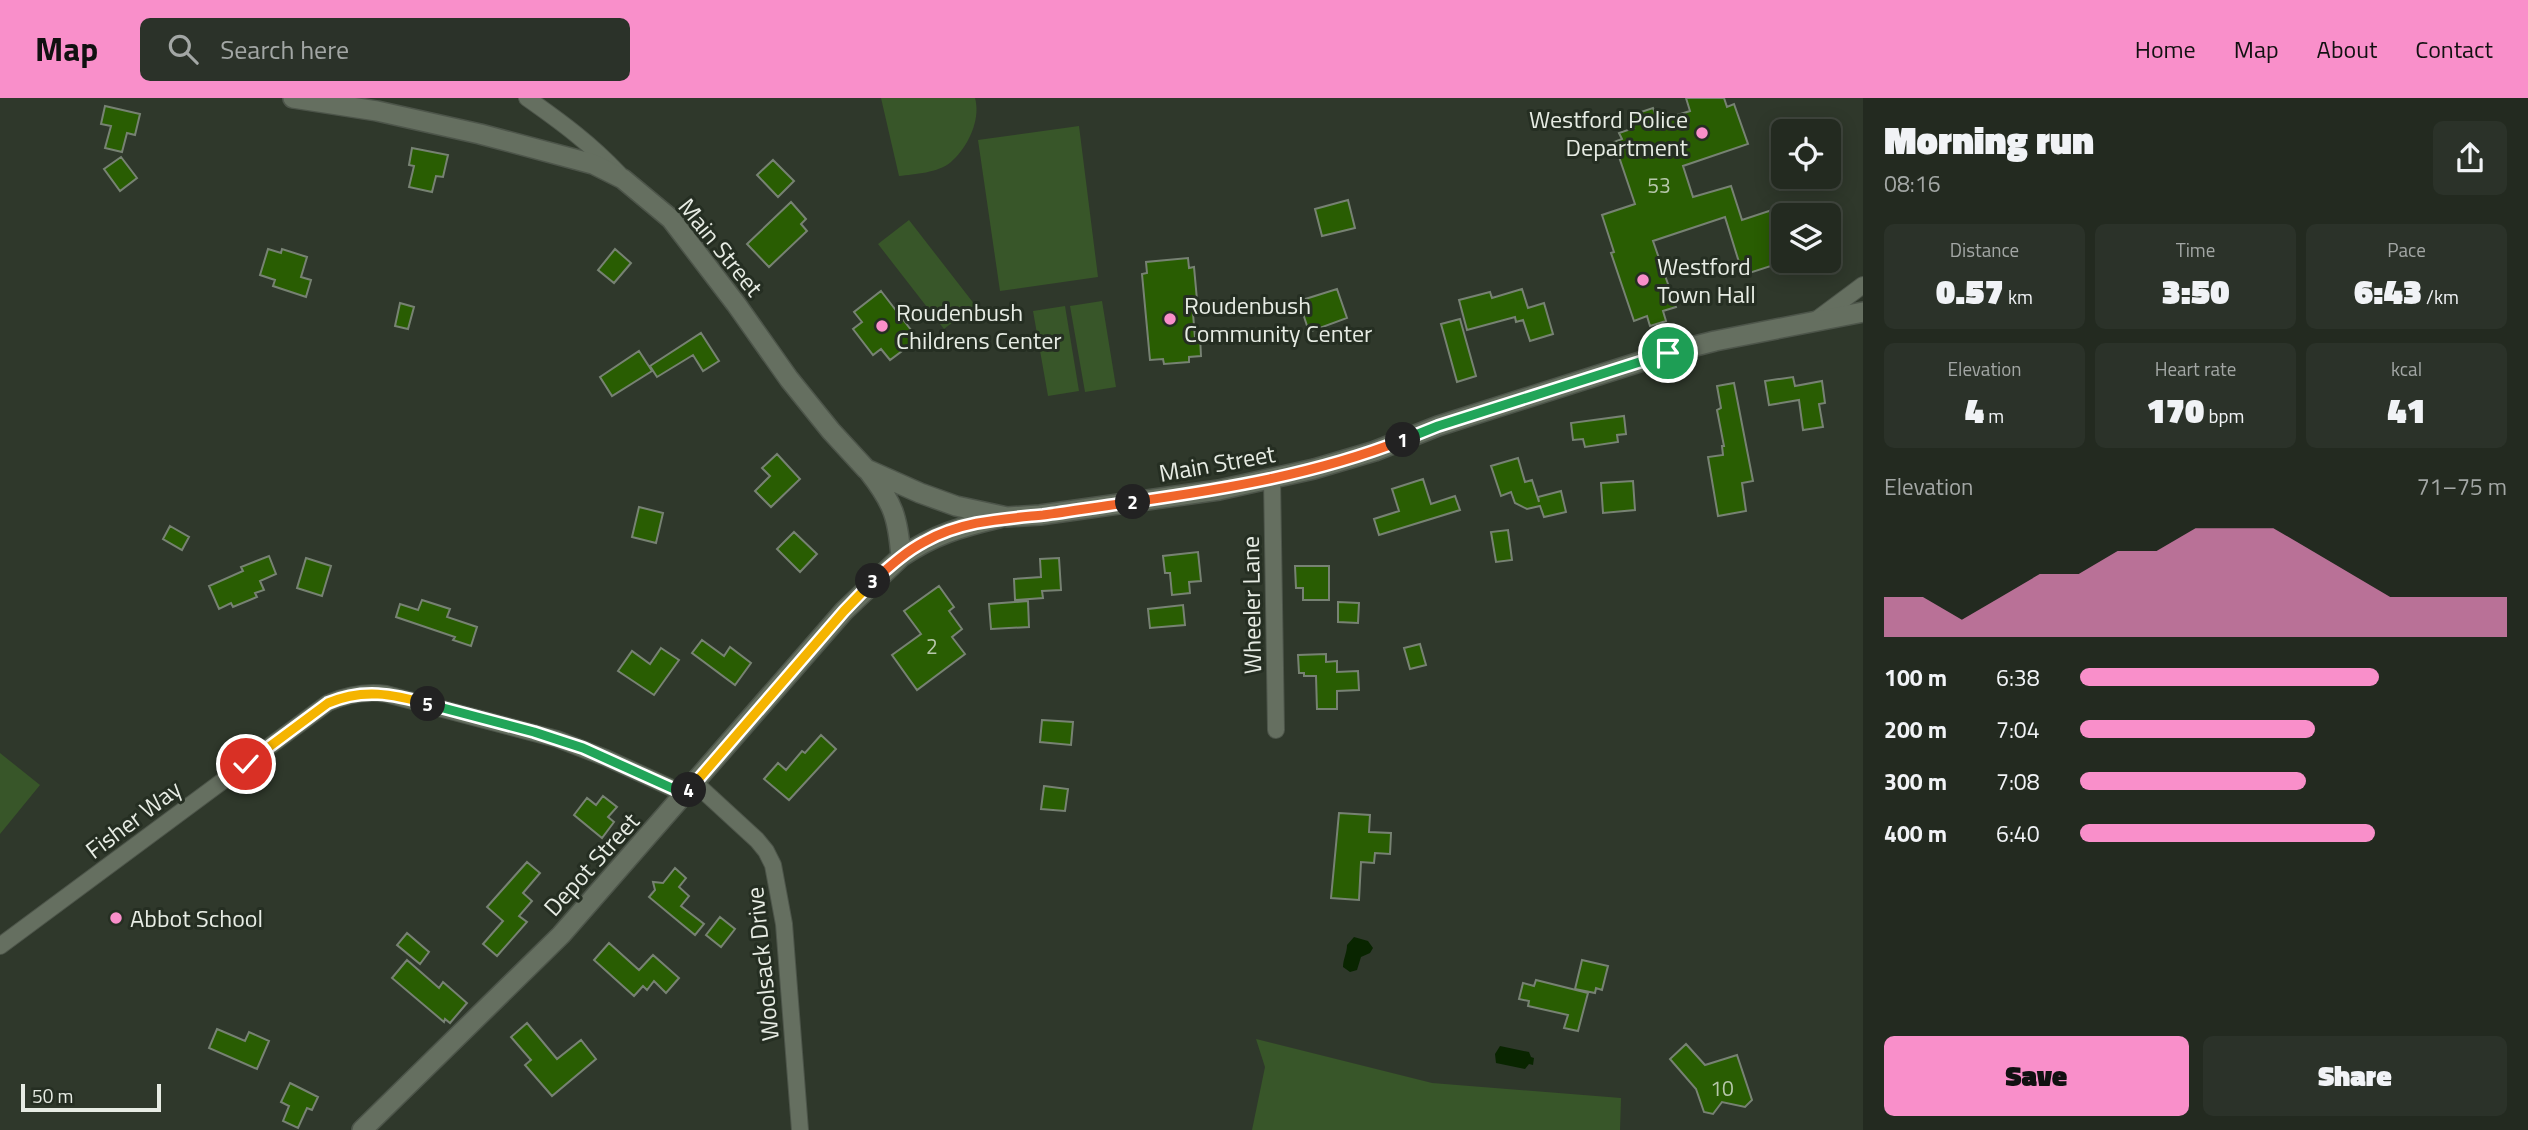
<!DOCTYPE html>
<html lang="en">
<head>
<meta charset="utf-8">
<style>
	body { margin:0; font-family:"Titillium Web",sans-serif; background:#2b3229; color:#f1f3f6; height:100vh; display:flex; flex-direction:column; font-size:26px; white-space:nowrap }
	* { box-sizing:border-box; margin:0 }
	p { font-size:23px; color:#a3a7a5 }
	.icon { flex:none; width:38px; height:38px; fill:none; stroke:currentColor; stroke-width:2; stroke-linecap:round; stroke-linejoin:round }
	.map { position:relative; flex:1; overflow:hidden }
	.details { display:flex; flex-direction:column; background:#232a20; width:665px }
	.details>* { flex:none }
	.controls { position:absolute; left:1771px; top:21px; display:grid; gap:14px }
	.controls a { display:grid; place-items:center; width:70px; height:70px; border-radius:10px; background:#232a20; box-shadow:0 4px 18px #0003,0 0 0 2px #40463e; font-size:35px }
	.scale { position:absolute; left:21px; bottom:18px; width:140px; box-sizing:border-box; padding-left:7px; border:4px solid #e7ece4; border-top:0; font-size:19px; line-height:24px; white-space:nowrap; color:#e7ece4; -webkit-text-stroke:5px #252e22; paint-order:stroke }
	.pin { position:absolute; display:grid; place-items:center; width:60px; height:60px; color:#fff; margin:-30px; border:4px solid #fff; border-radius:50%; box-shadow:0 2px 7px #0007 }
	.km { position:absolute; width:35px; height:35px; margin:-18px; border-radius:50%; background:#222; color:#fff; font-size:19px; line-height:35px; text-align:center }
	.round { display:grid; place-items:center; flex:none; width:74px; height:74px; border-radius:10px; background:#2b3229 }
	.headline { display:flex; align-items:center; justify-content:space-between; height:119px; padding:0 21px }
	h1 { font-size:38px; font-weight:800; line-height:52px }
	.stats { display:grid; grid-template-columns:repeat(3,1fr); gap:10px; height:119px; padding:7px 21px }
	.stats div { display:grid; align-content:center; border-radius:10px; background:#2b3229; text-align:center }
	.stats b { font-size:35px; font-weight:800 }
	.stats small { font-size:19px; font-weight:400 }
	.stats p { font-size:19px }
	.chart { height:196px; padding:14px 21px }
	.chart p { display:flex; justify-content:space-between }
	.chart svg { width:100%; height:126px; margin-top:7px; fill:#f98fca; opacity:.7 }
	.button { display:flex; gap:14px; margin-top:auto; padding:14px 21px }
	.button a { flex:1; height:80px; border-radius:10px; background:#f98fca; color:#111; font-size:28px; font-weight:800; line-height:80px; text-align:center }
	.button a+a { background:#2b3229; color:#f1f3f6 }
	ul { padding:0 21px; list-style:none; font-size:23px }
	li { display:grid; grid-template-columns:112px 84px 1fr; align-items:center; height:52px }
	li i { height:18px; border-radius:9px; background:#f98fca }
	header { display:flex; align-items:center; gap:42px; box-sizing:border-box; height:98px; padding:0 35px; background:#f98fca; color:#111 }
	header strong { font-size:33px }
	nav { display:flex; gap:38px; margin-inline-start:auto; font-size:24px }
	.search { width:490px; height:63px; background:#2b3229; display:flex; align-items:center; gap:18px; box-sizing:border-box; padding:0 24px; border-radius:10px; color:#a3a7a5; font-size:26px }
	main { display:flex; flex:1; min-height:0 }
	.map>svg:first-child { display:block }
	.green { fill:#385629 }
	.water { fill:#092500 }
	.building { fill:#295d02; stroke:#778273; stroke-width:2 }
	.lines { fill:none; stroke-linecap:round; stroke-linejoin:round }
	.minor-casing { stroke:#4d554a; stroke-width:18 }
	.secondary-casing { stroke:#4d554a; stroke-width:22 }
	.minor { stroke:#656f60; stroke-width:16 }
	.secondary { stroke:#656f60; stroke-width:19 }
	.split-1-casing { stroke:#fff; stroke-width:14 }
	.split-2-casing { stroke:#fff; stroke-width:14 }
	.split-3-casing { stroke:#fff; stroke-width:14 }
	.split-4-casing { stroke:#fff; stroke-width:14 }
	.split-5-casing { stroke:#fff; stroke-width:14 }
	.split-6-casing { stroke:#fff; stroke-width:14 }
	.split-1 { stroke:#22a559; stroke-width:9 }
	.split-2 { stroke:#f0652b; stroke-width:9 }
	.split-3 { stroke:#f0652b; stroke-width:9 }
	.split-4 { stroke:#f5b400; stroke-width:9 }
	.split-5 { stroke:#22a559; stroke-width:9 }
	.split-6 { stroke:#f5b400; stroke-width:9 }
	.poi-dot { fill:#f98fca; stroke:#252e22; stroke-width:2.5 }
	.labels { text-anchor:middle; dominant-baseline:central; stroke-width:6; stroke-linejoin:round; paint-order:stroke }
	.number-label { font-size:21px; fill:#b8c8ac }
	.poi-label { font-size:24px; fill:#e7ece4; stroke:#252e22; text-anchor:start }
	.street-label { font-size:24px; fill:#e7ece4; stroke:#252e22 }
</style>
</head>
<body>
<header>
<strong>Map</strong>
<div class="search"><svg class="icon" aria-label="search" viewBox="0 0 24 24"><circle cx="10" cy="10" r="6"/><path d="M15 15l6 6"/></svg>Search here</div>
<nav><a>Home</a><a>Map</a><a>About</a><a>Contact</a></nav>
</header>
<main>
<div class="map">
<svg width="1863" height="1032" viewBox="0 0 1863 1032">
	<rect width="100%" height="100%" fill="#2f382b"/>
	<path class="green" d="M 881,0 L 975,0 C 981,22 968,49 951,64 C 938,75 915,76 899,78 Z
		M 1079,28 L 1098,179 L 1000,193 L 978,42 Z
		M 909,122 L 975,207 L 944,231 L 878,146 Z
		M 1102,203 L 1116,289 L 1085,294 L 1070,208 Z
		M 1065,208 L 1079,293 L 1048,298 L 1033,213 Z
		M 0,655 L 40,687 L 0,736 Z
		M 1256,941 L 1432,985 L 1621,1000 L 1620,1032 L 1252,1032 L 1265,969 Z"/>
	<path class="water" d="M 1354,839 L 1368,843 L 1373,850 L 1370,855 L 1361,859 L 1357,872 L 1350,874 L 1343,869 C 1343,861 1347,855 1347,847 Z
		M 1500,948 L 1529,954 L 1531,959 L 1534,960 L 1533,967 L 1529,966 L 1525,971 L 1496,965 L 1495,956 Z"/>
	<path class="building" d="M 1686,0 L 1724,0 L 1727,9 L 1734,6 L 1748,46 L 1683,68 L 1693,99 L 1731,88 L 1742,122 L 1778,110 L 1783,126 L 1783,164 L 1743,177 L 1725,119 L 1653,143 L 1676,209 L 1663,213 L 1666,223 L 1650,228 L 1647,218 L 1634,223 L 1611,155 L 1614,154 L 1602,117 L 1635,106 L 1614,44 L 1622,41 L 1619,35 L 1634,30 L 1629,18 L 1653,10 L 1658,23 L 1690,13 Z
		M 105,8 L 140,16 L 135,37 L 127,35 L 122,54 L 105,50 L 111,28 L 101,26 Z
		M 412,50 L 448,57 L 443,79 L 436,78 L 432,94 L 409,89 L 414,68 L 409,67 Z
		M 121,59 L 137,80 L 120,93 L 104,71 Z
		M 773,62 L 794,83 L 778,99 L 757,77 Z
		M 1348,102 L 1355,130 L 1322,138 L 1315,111 Z
		M 791,104 L 806,121 L 801,126 L 807,133 L 769,169 L 747,146 Z
		M 268,151 L 281,155 L 282,151 L 307,159 L 301,179 L 311,182 L 306,199 L 273,188 L 275,182 L 260,177 Z
		M 615,151 L 631,165 L 614,185 L 598,172 Z
		M 1188,160 L 1189,170 L 1194,169 L 1197,202 L 1192,203 L 1195,240 L 1200,239 L 1201,258 L 1189,259 L 1189,264 L 1164,266 L 1163,261 L 1150,262 L 1142,176 L 1147,175 L 1146,164 Z
		M 1337,191 L 1347,220 L 1309,234 L 1299,203 Z
		M 1522,191 L 1528,210 L 1544,205 L 1553,236 L 1530,243 L 1523,222 L 1516,224 L 1515,219 L 1467,232 L 1459,202 L 1490,194 L 1492,200 Z
		M 881,193 L 918,241 L 890,262 L 881,251 L 873,257 L 853,231 L 862,224 L 854,214 Z
		M 400,205 L 414,209 L 408,231 L 395,228 Z
		M 1460,221 L 1476,278 L 1457,284 L 1441,226 Z
		M 701,235 L 719,263 L 703,273 L 693,257 L 657,279 L 650,268 Z
		M 639,253 L 652,273 L 612,298 L 600,279 Z
		M 1793,279 L 1795,288 L 1822,283 L 1825,305 L 1819,306 L 1823,329 L 1803,332 L 1799,302 L 1769,307 L 1765,283 Z
		M 1734,285 L 1753,383 L 1742,385 L 1746,413 L 1718,418 L 1708,359 L 1723,357 L 1722,348 L 1724,348 L 1717,312 L 1721,310 L 1717,288 Z
		M 1624,318 L 1626,336 L 1617,337 L 1618,344 L 1585,349 L 1583,341 L 1573,342 L 1571,325 Z
		M 777,356 L 800,381 L 771,409 L 755,393 L 770,378 L 762,370 Z
		M 1518,360 L 1525,384 L 1532,382 L 1539,404 L 1538,399 L 1561,393 L 1566,414 L 1544,419 L 1540,408 L 1527,411 L 1515,405 L 1511,394 L 1501,398 L 1491,368 Z
		M 1423,381 L 1431,406 L 1455,398 L 1460,412 L 1379,437 L 1374,421 L 1399,413 L 1392,391 Z
		M 1633,383 L 1635,412 L 1603,415 L 1601,385 Z
		M 639,409 L 663,415 L 656,445 L 632,439 Z
		M 170,428 L 189,439 L 182,452 L 163,441 Z
		M 1508,432 L 1512,462 L 1496,464 L 1491,434 Z
		M 794,434 L 817,456 L 800,474 L 777,451 Z
		M 1198,454 L 1201,483 L 1189,484 L 1190,495 L 1172,497 L 1170,475 L 1165,475 L 1163,458 Z
		M 269,458 L 276,476 L 260,483 L 264,492 L 255,495 L 257,499 L 233,509 L 231,505 L 219,511 L 209,488 L 243,473 L 241,469 Z
		M 306,460 L 331,468 L 322,498 L 297,490 Z
		M 1059,460 L 1061,492 L 1042,493 L 1043,500 L 1015,502 L 1014,481 L 1041,479 L 1040,461 Z
		M 1295,468 L 1329,468 L 1329,502 L 1303,502 L 1303,490 L 1296,490 Z
		M 939,488 L 954,509 L 949,513 L 962,531 L 952,539 L 965,556 L 917,592 L 892,557 L 921,536 L 904,513 Z
		M 422,502 L 450,511 L 447,519 L 477,529 L 471,548 L 453,542 L 455,539 L 396,519 L 400,506 L 418,512 Z
		M 1028,503 L 1029,529 L 991,531 L 989,506 Z
		M 1338,504 L 1359,505 L 1358,525 L 1338,524 Z
		M 1183,507 L 1185,527 L 1150,530 L 1148,511 Z
		M 702,542 L 724,558 L 730,549 L 751,565 L 735,587 L 692,555 Z
		M 1420,546 L 1426,567 L 1410,571 L 1404,550 Z
		M 661,550 L 679,562 L 654,597 L 618,573 L 632,553 L 650,566 Z
		M 1326,556 L 1326,564 L 1337,563 L 1337,574 L 1358,573 L 1359,592 L 1337,593 L 1337,611 L 1317,611 L 1316,578 L 1304,578 L 1304,575 L 1299,575 L 1298,557 Z
		M 1042,622 L 1073,624 L 1071,647 L 1040,644 Z
		M 821,637 L 836,651 L 789,702 L 764,681 L 778,665 L 786,672 L 802,653 L 805,655 Z
		M 1044,688 L 1068,691 L 1065,713 L 1041,711 Z
		M 603,698 L 617,709 L 608,719 L 614,724 L 602,740 L 574,717 L 587,700 L 596,707 Z
		M 1339,715 L 1370,717 L 1369,734 L 1391,735 L 1390,756 L 1375,755 L 1374,765 L 1361,764 L 1359,802 L 1331,800 Z
		M 527,764 L 540,775 L 523,795 L 532,803 L 519,818 L 527,824 L 497,858 L 483,846 L 503,823 L 487,809 Z
		M 675,770 L 686,780 L 679,789 L 689,798 L 681,808 L 704,826 L 695,837 L 649,799 L 655,792 L 653,784 L 663,785 Z
		M 720,819 L 735,831 L 721,849 L 706,837 Z
		M 407,835 L 429,854 L 420,866 L 397,847 Z
		M 609,845 L 639,872 L 653,857 L 679,880 L 666,895 L 654,883 L 647,892 L 643,888 L 634,898 L 594,862 Z
		M 407,862 L 439,890 L 443,884 L 467,905 L 450,925 L 445,921 L 444,924 L 392,880 Z
		M 1582,862 L 1608,868 L 1602,892 L 1596,890 L 1595,895 L 1575,891 Z
		M 1536,882 L 1588,895 L 1578,933 L 1564,930 L 1568,917 L 1528,908 L 1529,903 L 1519,901 L 1523,885 L 1534,888 Z
		M 527,925 L 557,961 L 581,942 L 596,961 L 552,998 L 525,967 L 531,962 L 511,939 Z
		M 217,931 L 245,943 L 249,934 L 269,943 L 257,971 L 209,950 Z
		M 1686,946 L 1705,967 L 1737,957 L 1752,1002 L 1745,1009 L 1722,1004 L 1713,1016 L 1704,1014 L 1696,991 L 1670,961 Z
		M 290,985 L 318,999 L 312,1012 L 307,1010 L 298,1030 L 283,1023 L 289,1008 L 281,1004 Z"/>
	<g class="lines">
		<defs>
			<path id="minor" d="M 527,0 C 561,24 591,46 619,76
				M 1816,222 L 1863,187
				M 1272,381 L 1276,632
				M 695,685 L 757,742 L 766,753 L 773,767 L 784,826 L 800,1032
				M 0,848 L 328,605 C 347,597 365,593 386,596 L 557,641 L 606,660 L 685,696"/>
			<path id="secondary" d="M 293,0 L 377,13 L 480,36 L 593,66 L 623,81 L 671,121 L 736,206 L 789,281 L 831,333 L 866,371 L 920,395 L 956,408 L 1007,419 L 1040,417 L 1219,392 L 1314,371 L 1375,353 L 1438,328 L 1668,255 L 1715,243 L 1863,214
				M 901,459 C 933,437 961,429 999,420
				M 362,1032 L 561,837 L 844,513 L 901,459 C 898,419 893,405 869,374"/>
		</defs>
		<use href="#minor" class="minor-casing"/>
		<use href="#secondary" class="secondary-casing"/>
		<use href="#minor" class="minor"/>
		<use href="#secondary" class="secondary"/>
	</g>
	<g class="lines">
		<defs>
			<path id="split-1" d="M 1403,342 L 1438,328 L 1668,255"/>
			<path id="split-2" d="M 1133,404 C 1225,391 1316,376 1403,342"/>
			<path id="split-3" d="M 873,483 C 889,469 905,454 924,444 C 961,423 1002,421 1043,417 C 1073,413 1103,408 1133,404"/>
			<path id="split-4" d="M 689,692 L 844,513 L 873,483"/>
			<path id="split-5" d="M 428,606 L 534,634 L 583,650 L 685,696 L 689,692"/>
			<path id="split-6" d="M 246,666 L 328,605 C 363,590 393,596 428,606"/>
		</defs>
		<use href="#split-1" class="split-1-casing"/>
		<use href="#split-2" class="split-2-casing"/>
		<use href="#split-3" class="split-3-casing"/>
		<use href="#split-4" class="split-4-casing"/>
		<use href="#split-5" class="split-5-casing"/>
		<use href="#split-6" class="split-6-casing"/>
		<use href="#split-1" class="split-1"/>
		<use href="#split-2" class="split-2"/>
		<use href="#split-3" class="split-3"/>
		<use href="#split-4" class="split-4"/>
		<use href="#split-5" class="split-5"/>
		<use href="#split-6" class="split-6"/>
	</g>
	<g class="poi-dot">
		<circle cx="1702" cy="35" r="7"/>
		<circle cx="1643" cy="182" r="7"/>
		<circle cx="1170" cy="221" r="7"/>
		<circle cx="882" cy="228" r="7"/>
		<circle cx="116" cy="820" r="7"/>
	</g>
	<g class="labels">
		<g class="number-label">
			<text x="1659" y="87">53</text>
			<text x="932" y="548">2</text>
			<text x="1722" y="990">10</text>
		</g>
		<g class="poi-label">
			<text x="1688" y="21" text-anchor="end">Westford Police<tspan x="1688" dy="28">Department</tspan></text>
			<text x="1657" y="168">Westford<tspan x="1657" dy="28">Town Hall</tspan></text>
			<text x="1184" y="207">Roudenbush<tspan x="1184" dy="28">Community Center</tspan></text>
			<text x="896" y="214">Roudenbush<tspan x="896" dy="28">Childrens Center</tspan></text>
			<text x="130" y="820">Abbot School</text>
		</g>
		<g class="street-label">
			<text transform="translate(721 149) rotate(51)">Main Street</text>
			<text transform="translate(1217 365) rotate(-10)">Main Street</text>
			<text transform="translate(1251 507) rotate(-91)">Wheeler Lane</text>
			<text transform="translate(133 721) rotate(-37)">Fisher Way</text>
			<text transform="translate(591 766) rotate(-48)">Depot Street</text>
			<text transform="translate(762 866) rotate(-96)">Woolsack Drive</text>
		</g>
	</g>
</svg>
<div class="controls">
<a><svg class="icon" aria-label="locate" viewBox="0 0 24 24"><circle cx="12" cy="12" r="6"/><path d="M12 2v4M12 18v4M2 12h4M18 12h4"/></svg></a>
<a><svg class="icon" aria-label="layers" viewBox="0 0 24 24"><path d="M12 4l9 5-9 5-9-5zM3 14l9 5 9-5"/></svg></a>
</div>
<div class="scale">50 m</div>
<div class="pin" style="left:1668px;top:255px;background:#1e9e55"><svg class="icon" aria-label="arrive" viewBox="0 0 24 24"><path d="M6 21V4h12l-3 4 3 4H6"/></svg></div>
<div class="pin" style="left:246px;top:666px;background:#d93025"><svg class="icon" aria-label="check" viewBox="0 0 24 24"><path d="M5 12l5 5 9-10"/></svg></div>
<b class="km" style="left:1403px;top:342px">1</b>
<b class="km" style="left:1133px;top:404px">2</b>
<b class="km" style="left:873px;top:483px">3</b>
<b class="km" style="left:689px;top:692px">4</b>
<b class="km" style="left:428px;top:606px">5</b>
</div>
<section class="details">
<div class="headline"><div><h1>Morning run</h1><p>08:16</p></div><a class="round"><svg class="icon" aria-label="share" viewBox="0 0 24 24"><path d="M12 15V3M7 8l5-5 5 5M5 13v7h14v-7"/></svg></a></div>
<div class="stats">
<div><p>Distance</p><b>0.57<small> km</small></b></div>
<div><p>Time</p><b>3:50</b></div>
<div><p>Pace</p><b>6:43<small> /km</small></b></div>
</div>
<div class="stats">
<div><p>Elevation</p><b>4<small> m</small></b></div>
<div><p>Heart rate</p><b>170<small> bpm</small></b></div>
<div><p>kcal</p><b>41</b></div>
</div>
<div class="chart"><p><span>Elevation</span>71–75 m</p>
<svg viewBox="0 0 160 44" preserveAspectRatio="none"><path d="M0 44V30L10 30L20 38L30 30L40 22L50 22L60 14L70 14L80 6L90 6L100 6L110 14L120 22L130 30L140 30L150 30L160 30V44z"/></svg>
</div>
<ul>
<li><b>100 m</b>6:38<i style="width:70%"></i></li>
<li><b>200 m</b>7:04<i style="width:55%"></i></li>
<li><b>300 m</b>7:08<i style="width:53%"></i></li>
<li><b>400 m</b>6:40<i style="width:69%"></i></li>
</ul>
<div class="button"><a>Save</a><a>Share</a></div>
</section>
</main>
</body>
</html>
